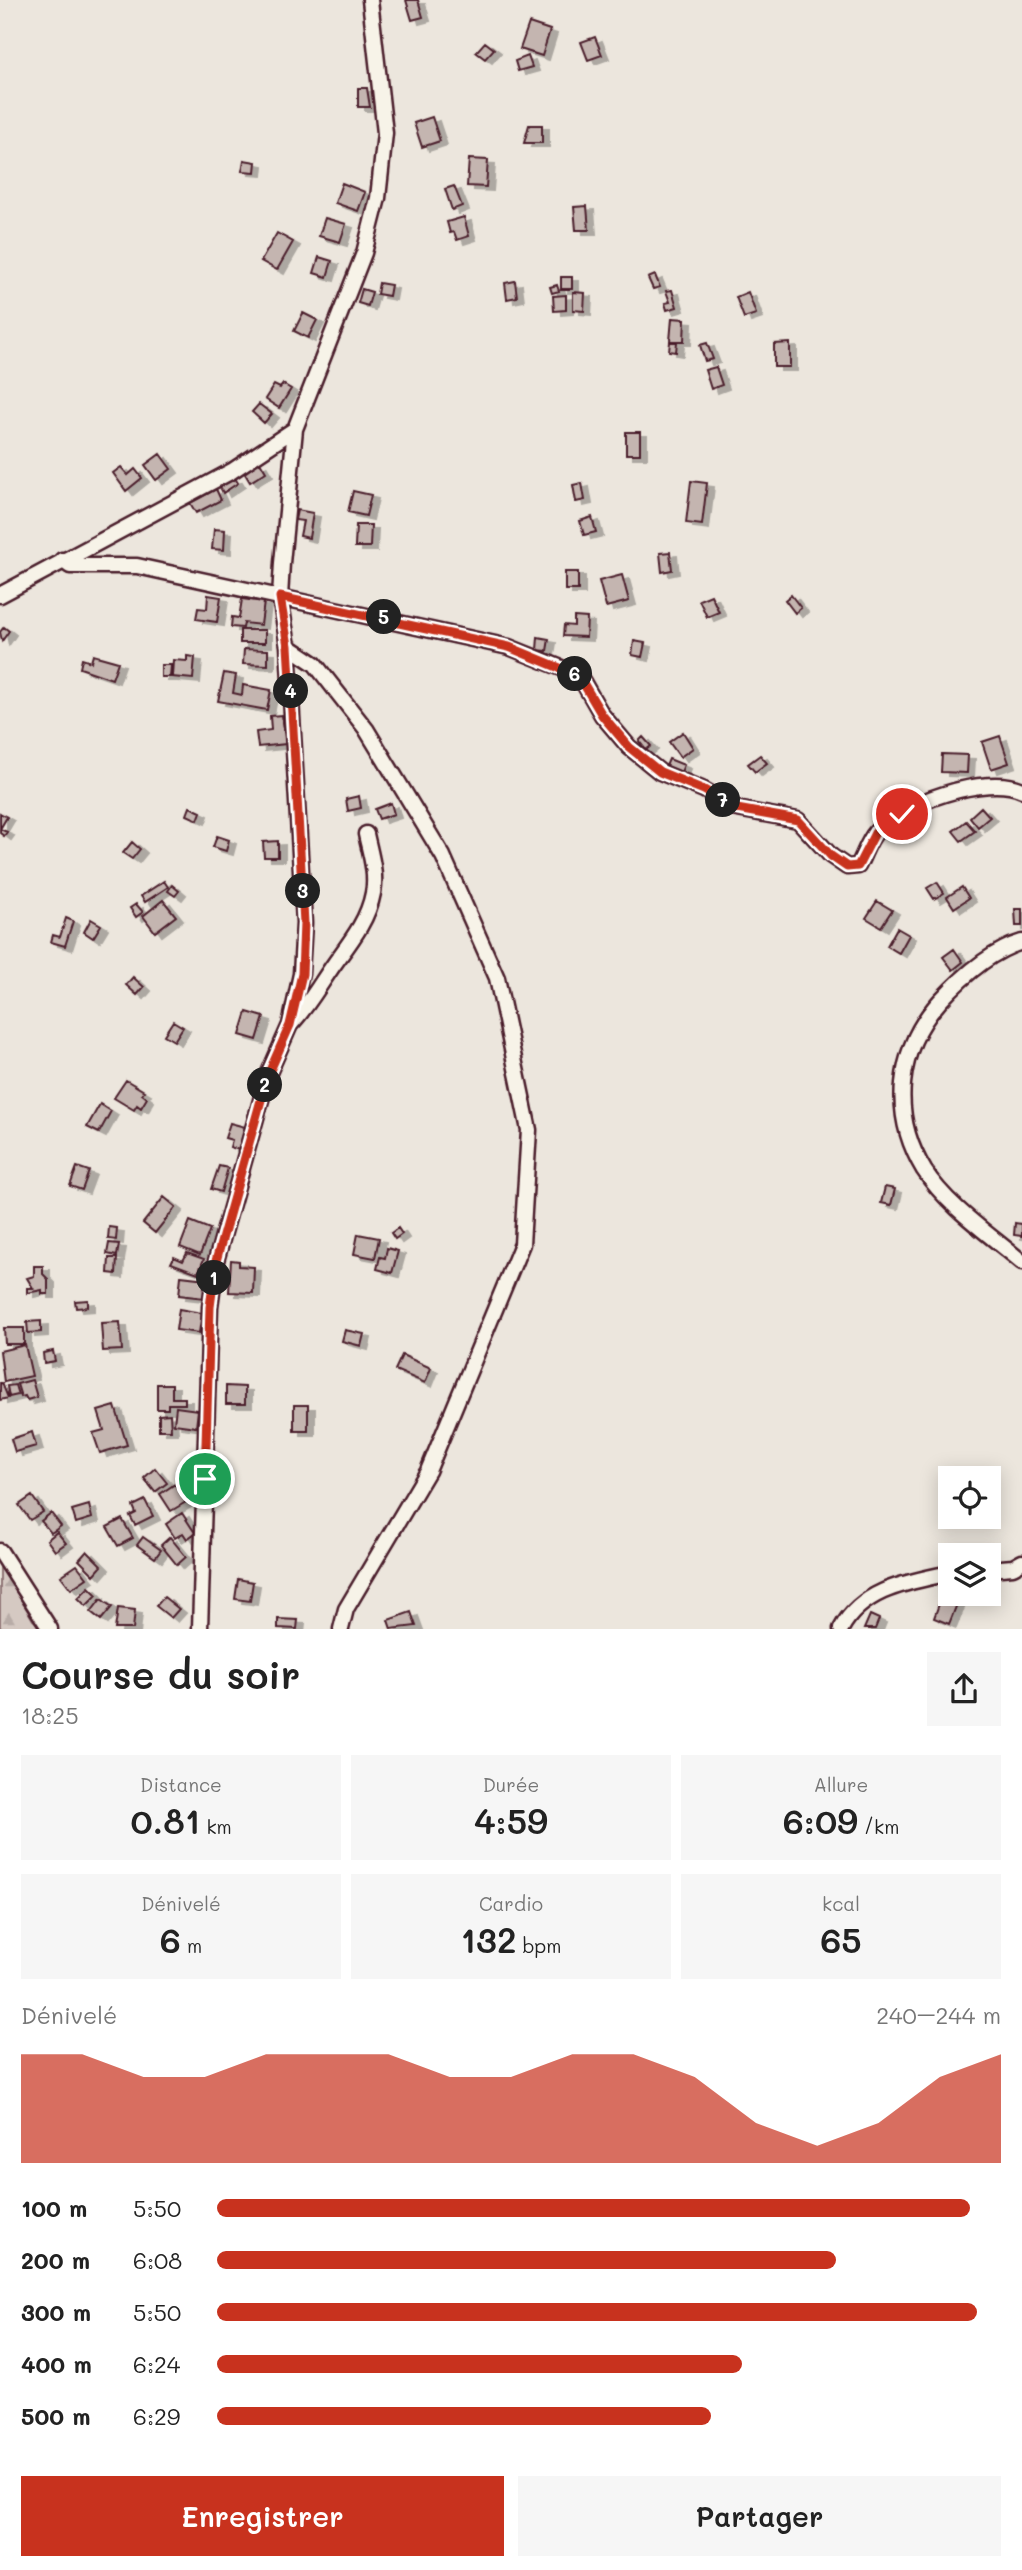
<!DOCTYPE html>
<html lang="fr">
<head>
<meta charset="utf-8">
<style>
	body { margin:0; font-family:Mali,sans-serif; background:#f6f6f6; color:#222; height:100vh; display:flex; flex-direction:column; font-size:26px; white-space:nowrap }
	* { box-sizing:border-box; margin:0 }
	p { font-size:23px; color:#767676 }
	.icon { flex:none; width:38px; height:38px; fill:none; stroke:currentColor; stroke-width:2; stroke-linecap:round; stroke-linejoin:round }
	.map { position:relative; height:1629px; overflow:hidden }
	.panel { display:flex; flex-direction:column; background:#fff; flex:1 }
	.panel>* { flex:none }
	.buttons { position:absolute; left:938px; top:1466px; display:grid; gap:14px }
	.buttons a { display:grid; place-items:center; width:63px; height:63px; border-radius:0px; background:#fff; box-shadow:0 4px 18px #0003; font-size:35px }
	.pin { position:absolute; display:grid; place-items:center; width:60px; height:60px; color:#fff; margin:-30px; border:4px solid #fff; border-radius:50%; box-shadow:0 2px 7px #0007 }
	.km { position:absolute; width:35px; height:35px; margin:-18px; border-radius:50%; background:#222; color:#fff; font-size:19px; line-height:35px; text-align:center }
	.round { display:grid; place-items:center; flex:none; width:74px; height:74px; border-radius:0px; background:#f6f6f6 }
	.summary { display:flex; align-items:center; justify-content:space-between; height:119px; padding:0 21px }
	h1 { font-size:38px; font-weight:600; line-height:52px }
	.stats { display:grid; grid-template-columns:repeat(3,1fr); gap:10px; height:119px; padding:7px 21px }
	.stats div { display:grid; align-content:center; border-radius:0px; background:#f6f6f6; text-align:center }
	.stats b { font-size:35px; font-weight:600 }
	.stats small { font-size:19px; font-weight:400 }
	.stats p { font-size:19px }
	.chart { height:196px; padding:14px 21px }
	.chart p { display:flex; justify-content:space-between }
	.chart svg { width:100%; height:126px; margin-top:7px; fill:#c8321e; opacity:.7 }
	.cta { display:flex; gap:14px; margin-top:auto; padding:14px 21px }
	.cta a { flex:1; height:80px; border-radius:0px; background:#c8321e; color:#fff; font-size:28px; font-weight:600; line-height:80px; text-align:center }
	.cta a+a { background:#f6f6f6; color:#222 }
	ul { padding:0 21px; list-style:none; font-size:23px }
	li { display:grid; grid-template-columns:112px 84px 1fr; align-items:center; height:52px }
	li i { height:18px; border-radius:9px; background:#c8321e }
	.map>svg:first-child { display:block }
	.forest { fill:url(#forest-firs); stroke:#907476; stroke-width:2 }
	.building { fill:#c4b5b0; stroke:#4a1f2b; stroke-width:2; filter:url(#shadow) }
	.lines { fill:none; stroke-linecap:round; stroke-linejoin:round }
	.minor-casing { stroke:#4a1f2b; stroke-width:19 }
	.minor { stroke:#f7f3e8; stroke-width:14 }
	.route-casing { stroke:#fff; stroke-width:14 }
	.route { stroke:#c8321e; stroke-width:9 }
</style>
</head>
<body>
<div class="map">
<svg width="1022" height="1629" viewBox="0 0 1022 1629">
	<defs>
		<pattern id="forest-firs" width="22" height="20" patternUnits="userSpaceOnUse" patternTransform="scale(1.75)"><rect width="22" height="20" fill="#d5c9c2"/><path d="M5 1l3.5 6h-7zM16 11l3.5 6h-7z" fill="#b8aca7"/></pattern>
		<filter id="shadow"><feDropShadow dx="7" dy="4" stdDeviation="0" flood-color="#0004"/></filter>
	</defs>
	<rect width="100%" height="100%" fill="#ece6dd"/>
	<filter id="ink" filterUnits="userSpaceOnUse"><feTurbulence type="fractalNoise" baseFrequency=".0143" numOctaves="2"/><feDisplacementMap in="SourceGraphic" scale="14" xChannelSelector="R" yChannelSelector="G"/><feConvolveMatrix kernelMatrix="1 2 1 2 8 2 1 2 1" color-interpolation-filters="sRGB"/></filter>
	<g filter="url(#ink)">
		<path class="forest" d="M 0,1563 L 33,1620 L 44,1628 L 0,1628 Z"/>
		<path class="building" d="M 406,0 L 418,0 L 423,17 L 412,20 Z
			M 529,23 L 550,30 L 542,56 L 520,49 Z
			M 595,37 L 602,55 L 588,60 L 581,42 Z
			M 485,42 L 494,49 L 485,59 L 476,52 Z
			M 528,56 L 532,67 L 518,71 L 515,61 Z
			M 358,88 L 367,88 L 370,107 L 358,107 Z
			M 432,117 L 440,141 L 422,147 L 414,123 Z
			M 529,125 L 542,125 L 542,143 L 524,143 Z
			M 469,159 L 488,160 L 486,187 L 467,186 Z
			M 244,160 L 256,162 L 255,172 L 242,171 Z
			M 342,183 L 365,192 L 358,211 L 335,203 Z
			M 454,186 L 462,206 L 452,210 L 445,189 Z
			M 587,206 L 589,230 L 576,230 L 574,207 Z
			M 464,217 L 469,236 L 457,240 L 454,232 L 450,233 L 447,222 Z
			M 325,218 L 346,224 L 340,242 L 319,236 Z
			M 277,233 L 293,242 L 277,270 L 261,261 Z
			M 319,257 L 332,261 L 327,277 L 314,273 Z
			M 655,275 L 660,287 L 653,289 L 648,278 Z
			M 561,277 L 572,277 L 572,289 L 561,289 Z
			M 515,281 L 517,297 L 507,299 L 505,283 Z
			M 379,283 L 391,285 L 389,296 L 377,294 Z
			M 557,285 L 559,291 L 552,293 L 550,287 Z
			M 362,289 L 372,292 L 368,306 L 358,303 Z
			M 672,290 L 677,307 L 667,310 L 665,303 L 670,302 L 666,291 Z
			M 573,292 L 585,293 L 584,311 L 573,310 Z
			M 748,292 L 756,314 L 744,318 L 736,297 Z
			M 566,295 L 566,310 L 554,311 L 553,296 Z
			M 303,313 L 317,320 L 308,338 L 294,331 Z
			M 672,318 L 685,319 L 684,341 L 670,341 Z
			M 670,342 L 677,342 L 676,352 L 669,351 Z
			M 707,343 L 713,359 L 705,361 L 700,345 Z
			M 790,343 L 790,367 L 774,367 L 774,344 Z
			M 716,367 L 722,385 L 711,389 L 705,370 Z
			M 283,384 L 291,389 L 279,408 L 265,399 L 274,385 L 280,388 Z
			M 259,404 L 272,414 L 264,423 L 252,412 Z
			M 626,432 L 640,432 L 640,454 L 626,454 Z
			M 160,454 L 171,469 L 156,480 L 145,465 Z
			M 260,462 L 266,472 L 250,482 L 244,472 Z
			M 121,467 L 128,475 L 135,469 L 142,478 L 126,491 L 113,473 Z
			M 235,478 L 238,483 L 223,493 L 220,487 Z
			M 691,481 L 707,483 L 702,525 L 686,523 Z
			M 582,483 L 585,500 L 576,502 L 573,485 Z
			M 216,489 L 221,500 L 196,513 L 190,503 Z
			M 353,491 L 371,495 L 366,516 L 348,512 Z
			M 297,510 L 313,513 L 309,538 L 300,536 L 303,521 L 295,520 Z
			M 592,517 L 596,532 L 584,535 L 580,521 Z
			M 356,525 L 371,525 L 370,547 L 355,547 Z
			M 214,529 L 225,530 L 224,550 L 212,549 Z
			M 670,552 L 672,570 L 662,572 L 660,553 Z
			M 565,572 L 578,572 L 578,590 L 565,590 Z
			M 622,575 L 629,601 L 606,607 L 599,581 Z
			M 208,595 L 221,597 L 217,622 L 196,619 L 198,608 L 207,609 Z
			M 711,595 L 719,612 L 707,617 L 699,600 Z
			M 791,595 L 801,608 L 795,613 L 785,600 Z
			M 242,599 L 264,602 L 261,625 L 244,623 L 243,628 L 231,627 L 232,617 L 239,618 Z
			M 574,617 L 587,618 L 586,637 L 563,636 L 564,625 L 574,626 Z
			M 4,627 L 9,631 L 2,641 L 0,632 Z
			M 240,630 L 265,630 L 265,643 L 240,643 Z
			M 538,637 L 549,639 L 547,651 L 537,650 Z
			M 634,641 L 645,643 L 642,657 L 632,655 Z
			M 244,649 L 268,650 L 268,665 L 243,664 Z
			M 93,655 L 118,662 L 112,679 L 80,668 L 82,659 L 91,662 Z
			M 187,656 L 195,657 L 193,679 L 172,677 L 173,660 L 187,661 Z
			M 161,665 L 171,665 L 170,677 L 161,677 Z
			M 224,673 L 236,675 L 233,693 L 242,695 L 243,685 L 271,690 L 267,710 L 218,701 Z
			M 282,715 L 286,744 L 258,747 L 256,732 L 271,730 L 270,716 Z
			M 683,732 L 693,748 L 680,757 L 669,742 Z
			M 1000,736 L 1009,763 L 991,769 L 982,742 Z
			M 643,737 L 651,746 L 646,750 L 639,741 Z
			M 942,754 L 968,755 L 967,773 L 941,772 Z
			M 760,755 L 767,763 L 755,772 L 748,764 Z
			M 669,759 L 684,765 L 681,772 L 666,766 Z
			M 359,796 L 361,808 L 348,811 L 346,799 Z
			M 391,803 L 394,814 L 379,819 L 375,809 Z
			M 190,807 L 201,812 L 198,820 L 187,815 Z
			M 981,807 L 990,817 L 978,827 L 970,817 Z
			M 0,813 L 7,817 L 0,829 L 7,832 L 4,836 L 0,833 Z
			M 966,821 L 975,831 L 961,841 L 953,831 Z
			M 217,836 L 229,840 L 226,851 L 213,847 Z
			M 278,841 L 278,857 L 264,857 L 263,842 Z
			M 132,842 L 140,849 L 132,859 L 123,853 Z
			M 164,881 L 168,887 L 145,902 L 141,896 Z
			M 937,882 L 944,893 L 934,899 L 927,888 Z
			M 172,885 L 179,891 L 175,896 L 168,891 Z
			M 962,887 L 969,898 L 954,908 L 947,897 Z
			M 163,900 L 176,916 L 155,932 L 143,916 Z
			M 877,901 L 892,910 L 881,927 L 866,918 Z
			M 136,904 L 143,912 L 136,917 L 130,908 Z
			M 1015,909 L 1022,909 L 1022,926 L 1016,926 Z
			M 66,918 L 73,921 L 65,946 L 51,942 L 53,935 L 60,937 Z
			M 91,919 L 101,925 L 93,938 L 84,932 Z
			M 897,928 L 909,935 L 899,953 L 887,946 Z
			M 954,949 L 963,962 L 953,970 L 943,957 Z
			M 133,977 L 144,987 L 137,995 L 126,985 Z
			M 247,1012 L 264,1017 L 257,1040 L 240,1035 Z
			M 173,1021 L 183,1027 L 174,1041 L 164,1035 Z
			M 126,1080 L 144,1091 L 142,1094 L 147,1098 L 141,1108 L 137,1105 L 134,1110 L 114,1098 Z
			M 100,1104 L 111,1111 L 99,1133 L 87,1127 Z
			M 230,1123 L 245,1127 L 239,1150 L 230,1147 L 232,1140 L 225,1138 Z
			M 219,1166 L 228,1168 L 221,1192 L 211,1189 Z
			M 77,1167 L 89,1171 L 82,1190 L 70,1186 Z
			M 885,1187 L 895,1189 L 891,1205 L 881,1203 Z
			M 164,1197 L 176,1207 L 155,1233 L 143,1223 Z
			M 190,1221 L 210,1229 L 200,1255 L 180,1247 Z
			M 1015,1223 L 1022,1224 L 1022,1236 L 1014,1235 Z
			M 109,1227 L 117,1228 L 116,1240 L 108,1239 Z
			M 398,1228 L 402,1234 L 395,1239 L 391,1233 Z
			M 358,1234 L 379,1238 L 375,1258 L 354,1254 Z
			M 109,1243 L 119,1244 L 117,1256 L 107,1254 Z
			M 387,1248 L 398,1251 L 392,1273 L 377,1269 L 380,1257 L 385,1258 Z
			M 187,1253 L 204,1259 L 198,1273 L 171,1263 L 174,1257 L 183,1261 Z
			M 109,1258 L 117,1258 L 116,1274 L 108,1273 Z
			M 231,1260 L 239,1261 L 239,1266 L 254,1267 L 253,1293 L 229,1292 Z
			M 34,1266 L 43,1266 L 43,1274 L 48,1279 L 48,1294 L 42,1294 L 42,1290 L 27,1293 L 27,1288 L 33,1288 L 27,1278 L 34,1276 Z
			M 181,1276 L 206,1279 L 204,1298 L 179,1295 Z
			M 88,1300 L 88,1307 L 76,1308 L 75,1301 Z
			M 179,1309 L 202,1313 L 199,1333 L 176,1330 Z
			M 41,1321 L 41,1332 L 28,1333 L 27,1322 Z
			M 120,1322 L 122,1350 L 103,1351 L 101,1323 Z
			M 4,1328 L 24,1328 L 24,1344 L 5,1344 Z
			M 345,1330 L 364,1334 L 361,1346 L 342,1341 Z
			M 25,1345 L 32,1376 L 4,1382 L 0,1351 Z
			M 53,1351 L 55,1361 L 44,1363 L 43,1353 Z
			M 402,1355 L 431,1368 L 425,1383 L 395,1370 Z
			M 32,1380 L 37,1397 L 27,1400 L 25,1396 L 21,1397 L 17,1384 Z
			M 0,1383 L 2,1383 L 8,1398 L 0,1400 Z
			M 157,1384 L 172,1384 L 172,1398 L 185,1398 L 185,1404 L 168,1404 L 168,1409 L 157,1409 Z
			M 15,1385 L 18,1395 L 9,1397 L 7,1386 Z
			M 226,1386 L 245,1387 L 245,1404 L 226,1404 Z
			M 294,1405 L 308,1405 L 308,1431 L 294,1431 Z
			M 115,1406 L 127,1445 L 100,1453 L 93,1433 L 104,1430 L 98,1411 Z
			M 176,1407 L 198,1410 L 196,1427 L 174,1424 Z
			M 170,1414 L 171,1430 L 159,1430 L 159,1415 Z
			M 32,1432 L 36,1446 L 15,1452 L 11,1439 Z
			M 155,1468 L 167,1483 L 155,1492 L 144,1478 Z
			M 175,1484 L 186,1502 L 171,1511 L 160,1494 Z
			M 32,1496 L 43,1512 L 30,1520 L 19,1505 Z
			M 145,1500 L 153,1516 L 135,1525 L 130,1516 L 136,1513 L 133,1506 Z
			M 89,1505 L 92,1518 L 76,1523 L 72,1510 Z
			M 51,1513 L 61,1526 L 51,1533 L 41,1521 Z
			M 182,1513 L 195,1533 L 187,1539 L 183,1533 L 175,1538 L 166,1524 Z
			M 122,1519 L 133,1538 L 118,1546 L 107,1527 Z
			M 57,1532 L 66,1543 L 55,1551 L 47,1540 Z
			M 143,1537 L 161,1550 L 155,1558 L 137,1545 Z
			M 170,1537 L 186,1557 L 177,1565 L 161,1545 Z
			M 87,1551 L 102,1566 L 94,1575 L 79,1560 Z
			M 77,1565 L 87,1578 L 71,1589 L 61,1576 Z
			M 238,1579 L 253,1582 L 250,1601 L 235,1599 Z
			M 89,1587 L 97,1595 L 86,1606 L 78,1598 Z
			M 943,1593 L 959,1599 L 949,1624 L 934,1618 Z
			M 164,1597 L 179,1609 L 171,1618 L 156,1606 Z
			M 101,1599 L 112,1607 L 101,1620 L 91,1612 Z
			M 118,1608 L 135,1610 L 133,1629 L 115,1629 Z
			M 411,1612 L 416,1626 L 391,1629 L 388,1620 Z
			M 870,1615 L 879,1619 L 875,1629 L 864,1629 Z
			M 278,1619 L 298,1620 L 297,1629 L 278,1628 Z"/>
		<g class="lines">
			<defs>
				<path id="minor" d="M 62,560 L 70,566 L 137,566 L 509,647 L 579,675 L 602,715 L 629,747 L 660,772 L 704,790 L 737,809 L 798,820 L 831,856 L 847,867 L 858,866 C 864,855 868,841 876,832 C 901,803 987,773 1022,790
					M 0,595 L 232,471 L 295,429
					M 288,646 L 315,664 L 366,729 L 443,856 L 497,978 L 529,1130 L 522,1244 L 428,1471 L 346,1609 L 341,1629
					M 1022,942 C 991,951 962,977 940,1001 C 897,1049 890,1114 924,1170 C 947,1206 989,1234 1022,1262
					M 291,1024 C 309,1005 320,984 335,963 C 351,941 368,920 373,893 C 377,874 370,853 366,834
					M 0,1551 L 50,1629
					M 989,1569 L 1013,1567 L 1022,1562
					M 200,1629 L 210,1307 L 216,1261 L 268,1075 L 290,1025 L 301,974 L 304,923 L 288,646 L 280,597 L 282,563 L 295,429 L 364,253 L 378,198 L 385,133 L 370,0
					M 841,1629 C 863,1588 910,1582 950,1573"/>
			</defs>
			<use href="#minor" class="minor-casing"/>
			<use href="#minor" class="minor"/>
		</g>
	</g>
	<g class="lines" filter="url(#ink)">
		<defs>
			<path id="route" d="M 205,1479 L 210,1307 L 216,1261 L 268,1075 L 290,1025 L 302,974 L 304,923 L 296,779 L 288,646 L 280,597 L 509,647 L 579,676 L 602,715 L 629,747 L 660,772 L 704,790 L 737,809 L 798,820 L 831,856 L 847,867 L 858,866 L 876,831 L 902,814"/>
		</defs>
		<use href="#route" class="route-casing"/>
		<use href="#route" class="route"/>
	</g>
</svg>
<div class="buttons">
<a><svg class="icon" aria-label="locate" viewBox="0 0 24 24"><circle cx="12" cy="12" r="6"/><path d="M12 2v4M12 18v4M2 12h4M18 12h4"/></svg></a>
<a><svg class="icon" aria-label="layers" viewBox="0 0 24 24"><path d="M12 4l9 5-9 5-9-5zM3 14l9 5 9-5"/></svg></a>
</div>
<div class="pin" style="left:205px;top:1479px;background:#1e9e55"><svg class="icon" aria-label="arrive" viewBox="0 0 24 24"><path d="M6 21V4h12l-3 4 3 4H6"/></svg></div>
<div class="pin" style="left:902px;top:814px;background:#d93025"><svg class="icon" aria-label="check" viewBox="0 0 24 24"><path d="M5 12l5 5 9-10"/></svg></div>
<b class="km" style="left:214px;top:1278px">1</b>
<b class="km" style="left:265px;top:1085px">2</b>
<b class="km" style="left:303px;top:891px">3</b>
<b class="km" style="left:291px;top:691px">4</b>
<b class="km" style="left:384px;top:617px">5</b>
<b class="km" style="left:575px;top:674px">6</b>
<b class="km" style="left:723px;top:800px">7</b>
</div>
<section class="panel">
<div class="summary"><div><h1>Course du soir</h1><p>18:25</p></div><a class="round"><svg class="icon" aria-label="share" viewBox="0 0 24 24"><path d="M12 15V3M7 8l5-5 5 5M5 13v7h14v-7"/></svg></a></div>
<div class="stats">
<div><p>Distance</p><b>0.81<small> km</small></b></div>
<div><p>Durée</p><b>4:59</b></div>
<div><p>Allure</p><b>6:09<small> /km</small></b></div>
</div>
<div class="stats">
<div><p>Dénivelé</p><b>6<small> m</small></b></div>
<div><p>Cardio</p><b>132<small> bpm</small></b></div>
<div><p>kcal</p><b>65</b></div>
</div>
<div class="chart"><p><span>Dénivelé</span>240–244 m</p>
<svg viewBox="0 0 160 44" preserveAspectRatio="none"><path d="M0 44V6L10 6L20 14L30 14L40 6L50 6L60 6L70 14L80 14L90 6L100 6L110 14L120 30L130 38L140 30L150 14L160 6V44z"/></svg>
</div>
<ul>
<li><b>100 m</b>5:50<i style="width:96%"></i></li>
<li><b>200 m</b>6:08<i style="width:79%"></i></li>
<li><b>300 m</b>5:50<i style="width:97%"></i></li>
<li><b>400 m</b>6:24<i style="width:67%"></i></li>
<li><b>500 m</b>6:29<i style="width:63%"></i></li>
</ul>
<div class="cta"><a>Enregistrer</a><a>Partager</a></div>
</section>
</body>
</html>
